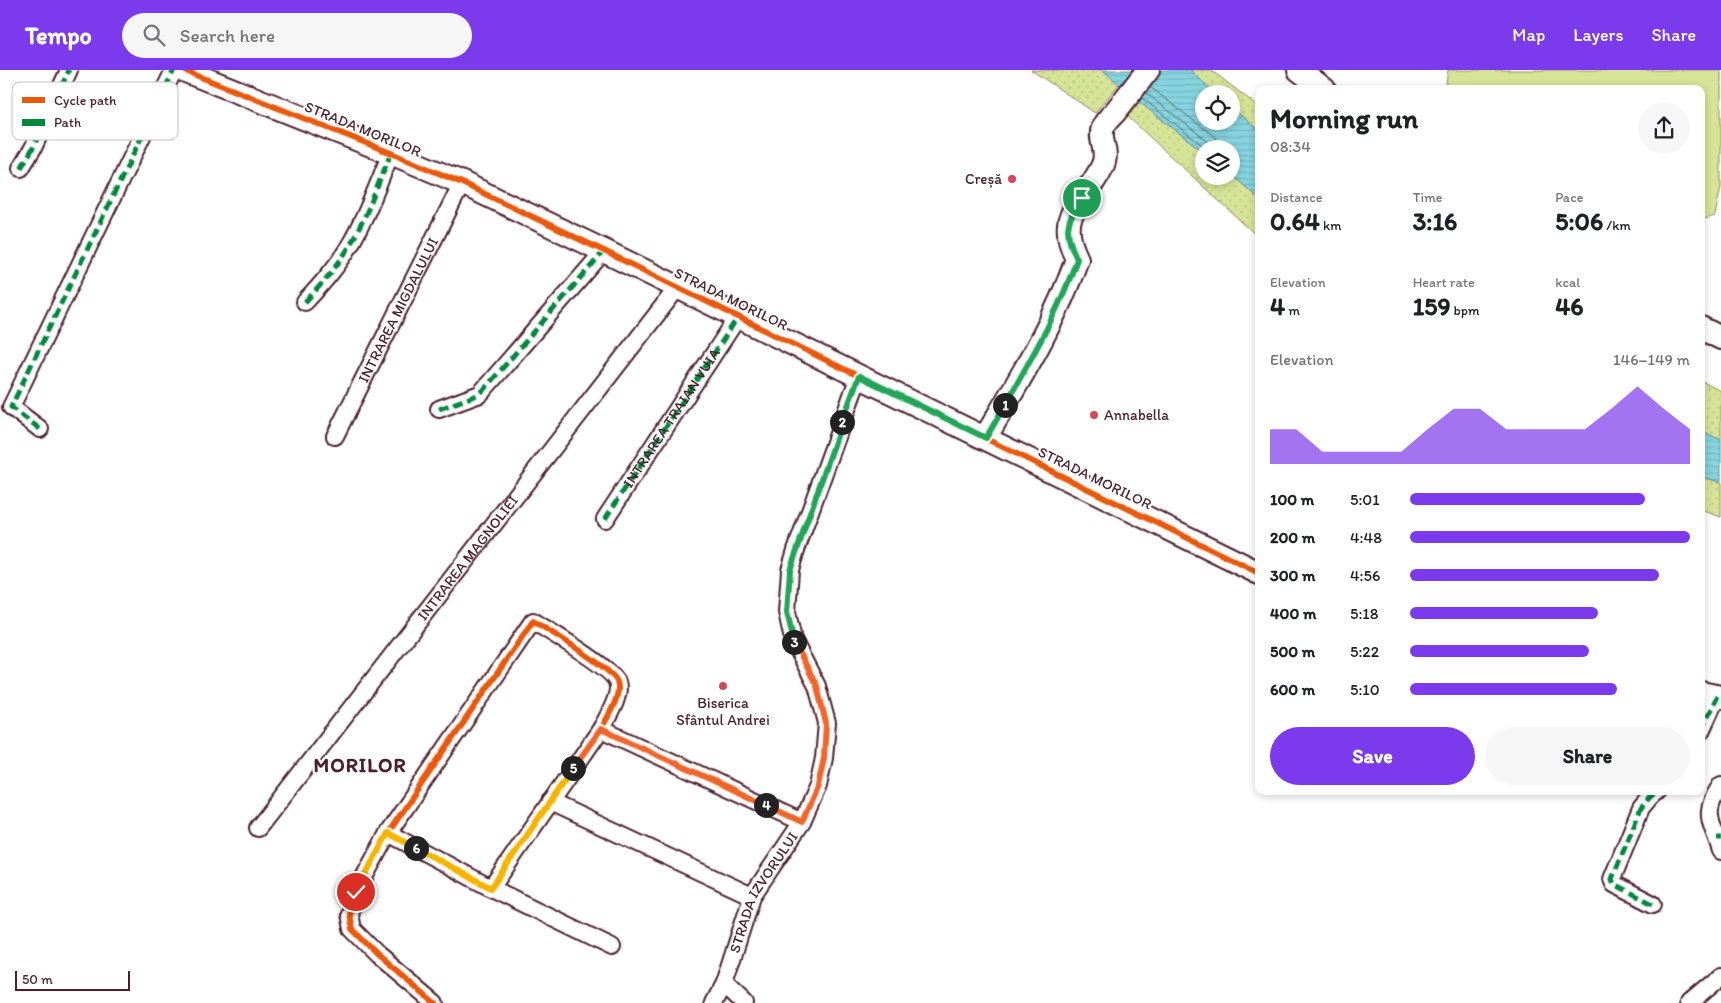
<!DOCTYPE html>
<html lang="en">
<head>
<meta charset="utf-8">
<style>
	body { margin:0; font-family:Itim,sans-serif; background:#f6f6f6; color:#202124; height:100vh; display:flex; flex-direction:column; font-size:19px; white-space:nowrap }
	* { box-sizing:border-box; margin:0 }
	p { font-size:16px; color:#757577 }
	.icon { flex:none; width:28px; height:28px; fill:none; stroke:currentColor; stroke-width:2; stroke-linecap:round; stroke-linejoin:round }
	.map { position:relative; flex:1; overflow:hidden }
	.sheet { position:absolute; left:1255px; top:15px; width:450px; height:710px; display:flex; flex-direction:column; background:#fff; border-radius:10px; box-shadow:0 2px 8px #0003 }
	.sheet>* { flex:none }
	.controls { position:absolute; left:1195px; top:15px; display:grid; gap:10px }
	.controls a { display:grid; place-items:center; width:45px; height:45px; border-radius:50%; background:#fff; box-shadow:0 2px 8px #0003; font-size:25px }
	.scale { position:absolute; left:15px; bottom:12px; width:115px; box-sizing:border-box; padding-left:5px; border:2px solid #4a1f2b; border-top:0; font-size:14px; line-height:18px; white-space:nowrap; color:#4a1f2b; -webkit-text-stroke:4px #fff; paint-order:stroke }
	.pin { position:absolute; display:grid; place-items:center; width:42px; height:42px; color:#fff; margin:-21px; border:2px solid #fff; border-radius:50%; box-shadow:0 1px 5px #0007 }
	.km { position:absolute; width:25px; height:25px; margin:-12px; border-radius:50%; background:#222; color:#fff; font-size:14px; line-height:25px; text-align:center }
	.round { display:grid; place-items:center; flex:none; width:52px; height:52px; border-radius:26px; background:#f6f6f6 }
	.headline { display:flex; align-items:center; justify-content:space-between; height:85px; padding:0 15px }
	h1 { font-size:28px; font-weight:700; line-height:38px }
	.metrics { display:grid; grid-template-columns:repeat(3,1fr); gap:8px; height:85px; padding:5px 15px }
	.metrics div { display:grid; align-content:center }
	.metrics b { font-size:25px; font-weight:700 }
	.metrics small { font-size:14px; font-weight:400 }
	.metrics p { font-size:14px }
	.chart { height:140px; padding:10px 15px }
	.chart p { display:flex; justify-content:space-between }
	.chart svg { width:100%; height:90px; margin-top:5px; fill:#7c3aed; opacity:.7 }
	.action { display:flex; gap:10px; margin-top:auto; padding:10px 15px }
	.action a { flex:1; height:58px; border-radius:30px; background:#7c3aed; color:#fff; font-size:20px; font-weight:700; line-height:58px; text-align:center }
	.action a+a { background:#f6f6f6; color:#202124 }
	ul { padding:0 15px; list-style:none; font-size:16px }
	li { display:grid; grid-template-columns:80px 60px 1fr; align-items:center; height:38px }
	li i { height:12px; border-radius:6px; background:#7c3aed }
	header { display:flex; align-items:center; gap:30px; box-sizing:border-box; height:70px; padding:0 25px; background:#7c3aed; color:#fff }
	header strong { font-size:24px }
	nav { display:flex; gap:28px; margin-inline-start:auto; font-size:18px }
	.search { width:350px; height:45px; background:#f6f6f6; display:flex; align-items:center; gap:12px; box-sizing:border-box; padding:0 18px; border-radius:28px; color:#757577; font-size:19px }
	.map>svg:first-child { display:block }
	.grass { fill:url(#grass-dots); stroke:#908261 }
	.garden { fill:#d6e497; stroke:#908261 }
	.water { fill:url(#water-rules); stroke:#6d8c97 }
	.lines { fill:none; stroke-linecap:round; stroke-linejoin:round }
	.shore { stroke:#626873; stroke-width:1 }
	.street-casing { stroke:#4a1f2b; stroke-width:20 }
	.secondary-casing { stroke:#4a1f2b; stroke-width:26 }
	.street { stroke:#fff; stroke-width:16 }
	.secondary { stroke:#fff; stroke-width:22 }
	.quiet { stroke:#00873e; stroke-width:5; stroke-dasharray:10 5; stroke-linecap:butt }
	.cycleway-casing { stroke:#fff; stroke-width:9 }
	.cycleway { stroke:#e8590c; stroke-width:6 }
	.split-1-casing { stroke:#fff; stroke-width:10 }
	.split-2-casing { stroke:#fff; stroke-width:10 }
	.split-3-casing { stroke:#fff; stroke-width:10 }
	.split-4-casing { stroke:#fff; stroke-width:10 }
	.split-5-casing { stroke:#fff; stroke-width:10 }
	.split-6-casing { stroke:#fff; stroke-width:10 }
	.split-7-casing { stroke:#fff; stroke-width:10 }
	.split-1 { stroke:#22a559; stroke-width:6 }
	.split-2 { stroke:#22a559; stroke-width:6 }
	.split-3 { stroke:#22a559; stroke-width:6 }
	.split-4 { stroke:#f0652b; stroke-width:6 }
	.split-5 { stroke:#f0652b; stroke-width:6 }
	.split-6 { stroke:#f5b400; stroke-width:6 }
	.split-7 { stroke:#f5b400; stroke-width:6 }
	.poi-dot { fill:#d1495b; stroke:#fff; stroke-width:2 }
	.labels { text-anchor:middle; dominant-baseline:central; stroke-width:4.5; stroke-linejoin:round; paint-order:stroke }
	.street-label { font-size:15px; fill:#4a1f2b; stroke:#fff }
	.poi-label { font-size:15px; fill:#4a1f2b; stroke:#fff; text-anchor:end }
	.district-label { font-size:20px; font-weight:bold; letter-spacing:1px; fill:#4a1f2b; stroke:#fff }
	.key { fill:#fff; stroke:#c9bcbf; stroke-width:1 }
	.key-label { font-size:14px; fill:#4a1f2b }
</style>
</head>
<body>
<header>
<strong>Tempo</strong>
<div class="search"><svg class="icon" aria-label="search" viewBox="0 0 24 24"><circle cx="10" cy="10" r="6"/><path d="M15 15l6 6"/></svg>Search here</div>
<nav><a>Map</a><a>Layers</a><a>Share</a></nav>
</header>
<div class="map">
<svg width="1721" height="933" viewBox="0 0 1721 933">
	<defs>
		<pattern id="grass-dots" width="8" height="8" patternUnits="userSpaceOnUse" patternTransform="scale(1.25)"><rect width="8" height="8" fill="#d6e497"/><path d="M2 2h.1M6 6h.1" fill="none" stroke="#b9c382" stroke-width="1.8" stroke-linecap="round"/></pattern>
		<pattern id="water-rules" width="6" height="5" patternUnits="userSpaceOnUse" patternTransform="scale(1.25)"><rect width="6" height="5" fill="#85d5df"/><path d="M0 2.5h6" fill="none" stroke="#74b6c0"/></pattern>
	</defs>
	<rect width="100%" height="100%" fill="#fff"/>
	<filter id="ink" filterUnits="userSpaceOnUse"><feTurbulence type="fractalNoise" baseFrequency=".02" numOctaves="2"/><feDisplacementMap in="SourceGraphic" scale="10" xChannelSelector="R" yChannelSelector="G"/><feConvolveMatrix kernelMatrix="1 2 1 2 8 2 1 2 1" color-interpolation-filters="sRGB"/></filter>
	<g filter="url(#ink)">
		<path class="grass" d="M 1031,0 L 1103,0 L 1119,14 L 1095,43 Z
			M 1190,0 L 1211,0 L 1259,37 L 1259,61 L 1231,37 L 1231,24 L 1216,24 Z
			M 1138,31 L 1204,82 L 1204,106 L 1231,106 L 1231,104 L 1259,129 L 1259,168 L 1126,45 Z
			M 1701,311 L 1721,321 L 1721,370 L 1701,361 Z
			M 1701,407 L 1721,412 L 1721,447 L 1701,440 Z"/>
		<path class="garden" d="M 1448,0 L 1721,0 L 1721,117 L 1715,146 L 1701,150 L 1701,19 L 1445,19 Z"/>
		<path class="water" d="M 1103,0 L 1190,0 L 1216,24 L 1204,24 L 1204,51 L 1231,51 L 1231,37 L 1259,61 L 1259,129 L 1231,104 L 1231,79 L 1204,79 L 1204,82 L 1138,31 Z
			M 1701,361 L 1721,370 L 1721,412 L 1701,407 Z"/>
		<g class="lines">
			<path class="shore" d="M 1150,17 L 1215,67 L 1222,79
				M 1146,23 L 1210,73 L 1214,79
				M 1142,28 L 1207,79"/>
			<defs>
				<g id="street">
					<path d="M 21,98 L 33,78 L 69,0"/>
					<path d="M 305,232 C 322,214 338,196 350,175 C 367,146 378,114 391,83"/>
					<path d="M 439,339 L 480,324 L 604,181"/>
					<path d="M 40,359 L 11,337 L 174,0"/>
					<path id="s1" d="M 335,366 L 462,113"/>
					<path d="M 605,449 L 738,247"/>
					<path d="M 601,659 L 802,752"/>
					<path d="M 1701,661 L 1717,626"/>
					<path d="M 1721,715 C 1701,745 1712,751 1721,781"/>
					<path d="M 550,732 L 752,826"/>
					<path id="s2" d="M 258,758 L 678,217"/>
					<path d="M 388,763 L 491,818 L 612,877"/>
					<path d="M 1653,834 L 1614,814 L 1612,809 L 1641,738 L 1650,727 L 1657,721"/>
					<path d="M 724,914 L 744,933"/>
					<path d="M 435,933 L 377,884 L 352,859 L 349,844 L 356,822 L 388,763 L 533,551 C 549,561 612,598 617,612 C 622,625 607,648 601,659 L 491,818"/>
					<path id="s3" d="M 714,933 L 724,914 L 752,826 L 802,752 L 818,716 L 824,688 L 827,653 L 817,616 L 793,570 L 787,542 L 790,500 L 796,480 L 859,306"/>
					<path d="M 1689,933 L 1721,906"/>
				</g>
				<path id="secondary" d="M 183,0 L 391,83 L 462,113 L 604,181 L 1259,503
					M 1299,0 L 1324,19
					M 1701,258 L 1721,268
					M 985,368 C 1019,310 1055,253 1077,189 C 1054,143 1084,134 1102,97 C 1110,81 1098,72 1103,57 C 1105,52 1111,46 1115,42 C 1126,28 1137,14 1148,0
					M 1701,623 L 1721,627"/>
			</defs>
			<use href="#street" class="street-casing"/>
			<use href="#secondary" class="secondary-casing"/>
			<use href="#street" class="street"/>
			<use href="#secondary" class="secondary"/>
			<g class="quiet">
				<path d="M 21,98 L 33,78 L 69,0"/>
				<path d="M 305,232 C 322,214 338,196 350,175 C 367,146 378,114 391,83"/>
				<path d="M 439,339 L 480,324 L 604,181"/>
				<path d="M 40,359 L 11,337 L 174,0"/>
				<path id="s4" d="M 605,449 L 738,247"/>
				<path d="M 1701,661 L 1717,626"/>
				<path d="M 1717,768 L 1721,768"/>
				<path d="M 1653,834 L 1614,814 L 1612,809 L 1641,738 L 1650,727 L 1657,721"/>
			</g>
			<defs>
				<path id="cycleway" d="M 183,0 L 391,83 L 462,113 L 604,181 L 1259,503
					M 435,933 L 377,884 L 352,859 L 349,844 L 356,822 L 388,763 L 533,551 C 549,561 612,598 617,612 C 622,625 607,648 601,659 L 491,818"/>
			</defs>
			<use href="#cycleway" class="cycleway-casing"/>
			<use href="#cycleway" class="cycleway"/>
		</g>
	</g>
	<g class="lines" filter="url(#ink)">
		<defs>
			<path id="split-1" d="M 1005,335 C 1032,287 1059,241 1077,189 C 1063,161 1066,153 1082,128"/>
			<path id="split-2" d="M 842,352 L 859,306 L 986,368 L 1005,335"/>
			<path id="split-3" d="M 794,572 L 787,542 L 790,500 L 842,352"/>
			<path id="split-4" d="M 766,735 L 802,752 L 818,716 L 824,688 L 826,653 L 817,616 L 794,572"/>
			<path id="split-5" d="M 573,698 L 601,659 L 766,735"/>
			<path id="split-6" d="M 416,778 L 491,818 L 573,698"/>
			<path id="split-7" d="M 356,822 L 388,763 L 416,778"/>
		</defs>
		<use href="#split-1" class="split-1-casing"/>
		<use href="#split-2" class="split-2-casing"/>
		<use href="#split-3" class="split-3-casing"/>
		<use href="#split-4" class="split-4-casing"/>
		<use href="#split-5" class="split-5-casing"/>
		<use href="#split-6" class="split-6-casing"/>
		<use href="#split-7" class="split-7-casing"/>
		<use href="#split-1" class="split-1"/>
		<use href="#split-2" class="split-2"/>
		<use href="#split-3" class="split-3"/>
		<use href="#split-4" class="split-4"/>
		<use href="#split-5" class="split-5"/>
		<use href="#split-6" class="split-6"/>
		<use href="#split-7" class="split-7"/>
	</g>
	<g class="poi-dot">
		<circle cx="1012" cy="109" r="5"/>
		<circle cx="1094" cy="345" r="5"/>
		<circle cx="723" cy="616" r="5"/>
	</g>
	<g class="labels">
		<g class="street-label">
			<text transform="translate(363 59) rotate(22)">STRADA MORILOR</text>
			<text transform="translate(731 229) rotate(26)">STRADA MORILOR</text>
			<text stroke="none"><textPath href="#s1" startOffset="141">INTRAREA MIGDALULUI</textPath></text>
			<text stroke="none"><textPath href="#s4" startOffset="121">INTRAREA TRAIAN VUIA</textPath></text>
			<text transform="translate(1095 408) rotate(26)">STRADA MORILOR</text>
			<text stroke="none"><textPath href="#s2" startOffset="342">INTRAREA MAGNOLIEI</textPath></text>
			<text stroke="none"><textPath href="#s3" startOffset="122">STRADA IZVORULUI</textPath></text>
		</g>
		<g class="poi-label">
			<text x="1002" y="109">Creșă</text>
			<text x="1104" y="345" text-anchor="start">Annabella</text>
			<text x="723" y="633" text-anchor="middle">Biserica<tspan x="723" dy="17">Sfântul Andrei</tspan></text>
		</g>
		<g class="district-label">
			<text x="360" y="695">MORILOR</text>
		</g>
	</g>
	<rect x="12" y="12" width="166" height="58" rx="8" class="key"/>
	<rect x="22" y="27" width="23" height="6" fill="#e8590c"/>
	<rect x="22" y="49" width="23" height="7" fill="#00873e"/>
	<g class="key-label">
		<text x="54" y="35">Cycle path</text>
		<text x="54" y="57">Path</text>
	</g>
</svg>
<div class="controls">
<a><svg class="icon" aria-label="locate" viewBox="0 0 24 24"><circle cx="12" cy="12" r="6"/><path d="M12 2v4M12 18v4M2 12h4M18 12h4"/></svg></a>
<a><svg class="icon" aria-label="layers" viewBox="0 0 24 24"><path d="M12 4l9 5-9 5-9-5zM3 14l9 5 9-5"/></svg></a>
</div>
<div class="scale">50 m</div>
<div class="pin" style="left:1082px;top:128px;background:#1e9e55"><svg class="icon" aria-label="arrive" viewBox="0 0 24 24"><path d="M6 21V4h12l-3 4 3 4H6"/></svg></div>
<div class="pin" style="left:356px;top:822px;background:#d93025"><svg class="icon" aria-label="check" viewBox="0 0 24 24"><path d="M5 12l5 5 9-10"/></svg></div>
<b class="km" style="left:1005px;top:335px">1</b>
<b class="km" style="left:842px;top:352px">2</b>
<b class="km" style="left:794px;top:572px">3</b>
<b class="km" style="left:766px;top:735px">4</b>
<b class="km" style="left:573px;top:698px">5</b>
<b class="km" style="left:416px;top:778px">6</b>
<section class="sheet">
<div class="headline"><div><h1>Morning run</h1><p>08:34</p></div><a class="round"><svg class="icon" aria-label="share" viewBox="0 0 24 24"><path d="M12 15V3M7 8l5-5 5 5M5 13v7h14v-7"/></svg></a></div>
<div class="metrics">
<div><p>Distance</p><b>0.64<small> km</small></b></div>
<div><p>Time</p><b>3:16</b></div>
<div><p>Pace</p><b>5:06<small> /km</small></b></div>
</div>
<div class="metrics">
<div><p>Elevation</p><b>4<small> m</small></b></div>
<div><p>Heart rate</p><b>159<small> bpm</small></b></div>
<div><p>kcal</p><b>46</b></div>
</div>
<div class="chart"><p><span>Elevation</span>146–149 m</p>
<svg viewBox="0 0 160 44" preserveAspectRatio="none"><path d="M0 44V27L10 27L20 38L30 38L40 38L50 38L60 27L70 17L80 17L90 27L100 27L110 27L120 27L130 17L140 6L150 17L160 27V44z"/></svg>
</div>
<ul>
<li><b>100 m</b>5:01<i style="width:84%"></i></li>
<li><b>200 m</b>4:48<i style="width:100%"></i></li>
<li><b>300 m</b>4:56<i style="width:89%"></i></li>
<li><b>400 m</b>5:18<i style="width:67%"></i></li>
<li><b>500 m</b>5:22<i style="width:64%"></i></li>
<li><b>600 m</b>5:10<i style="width:74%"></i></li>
</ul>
<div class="action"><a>Save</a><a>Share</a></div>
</section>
</div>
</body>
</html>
